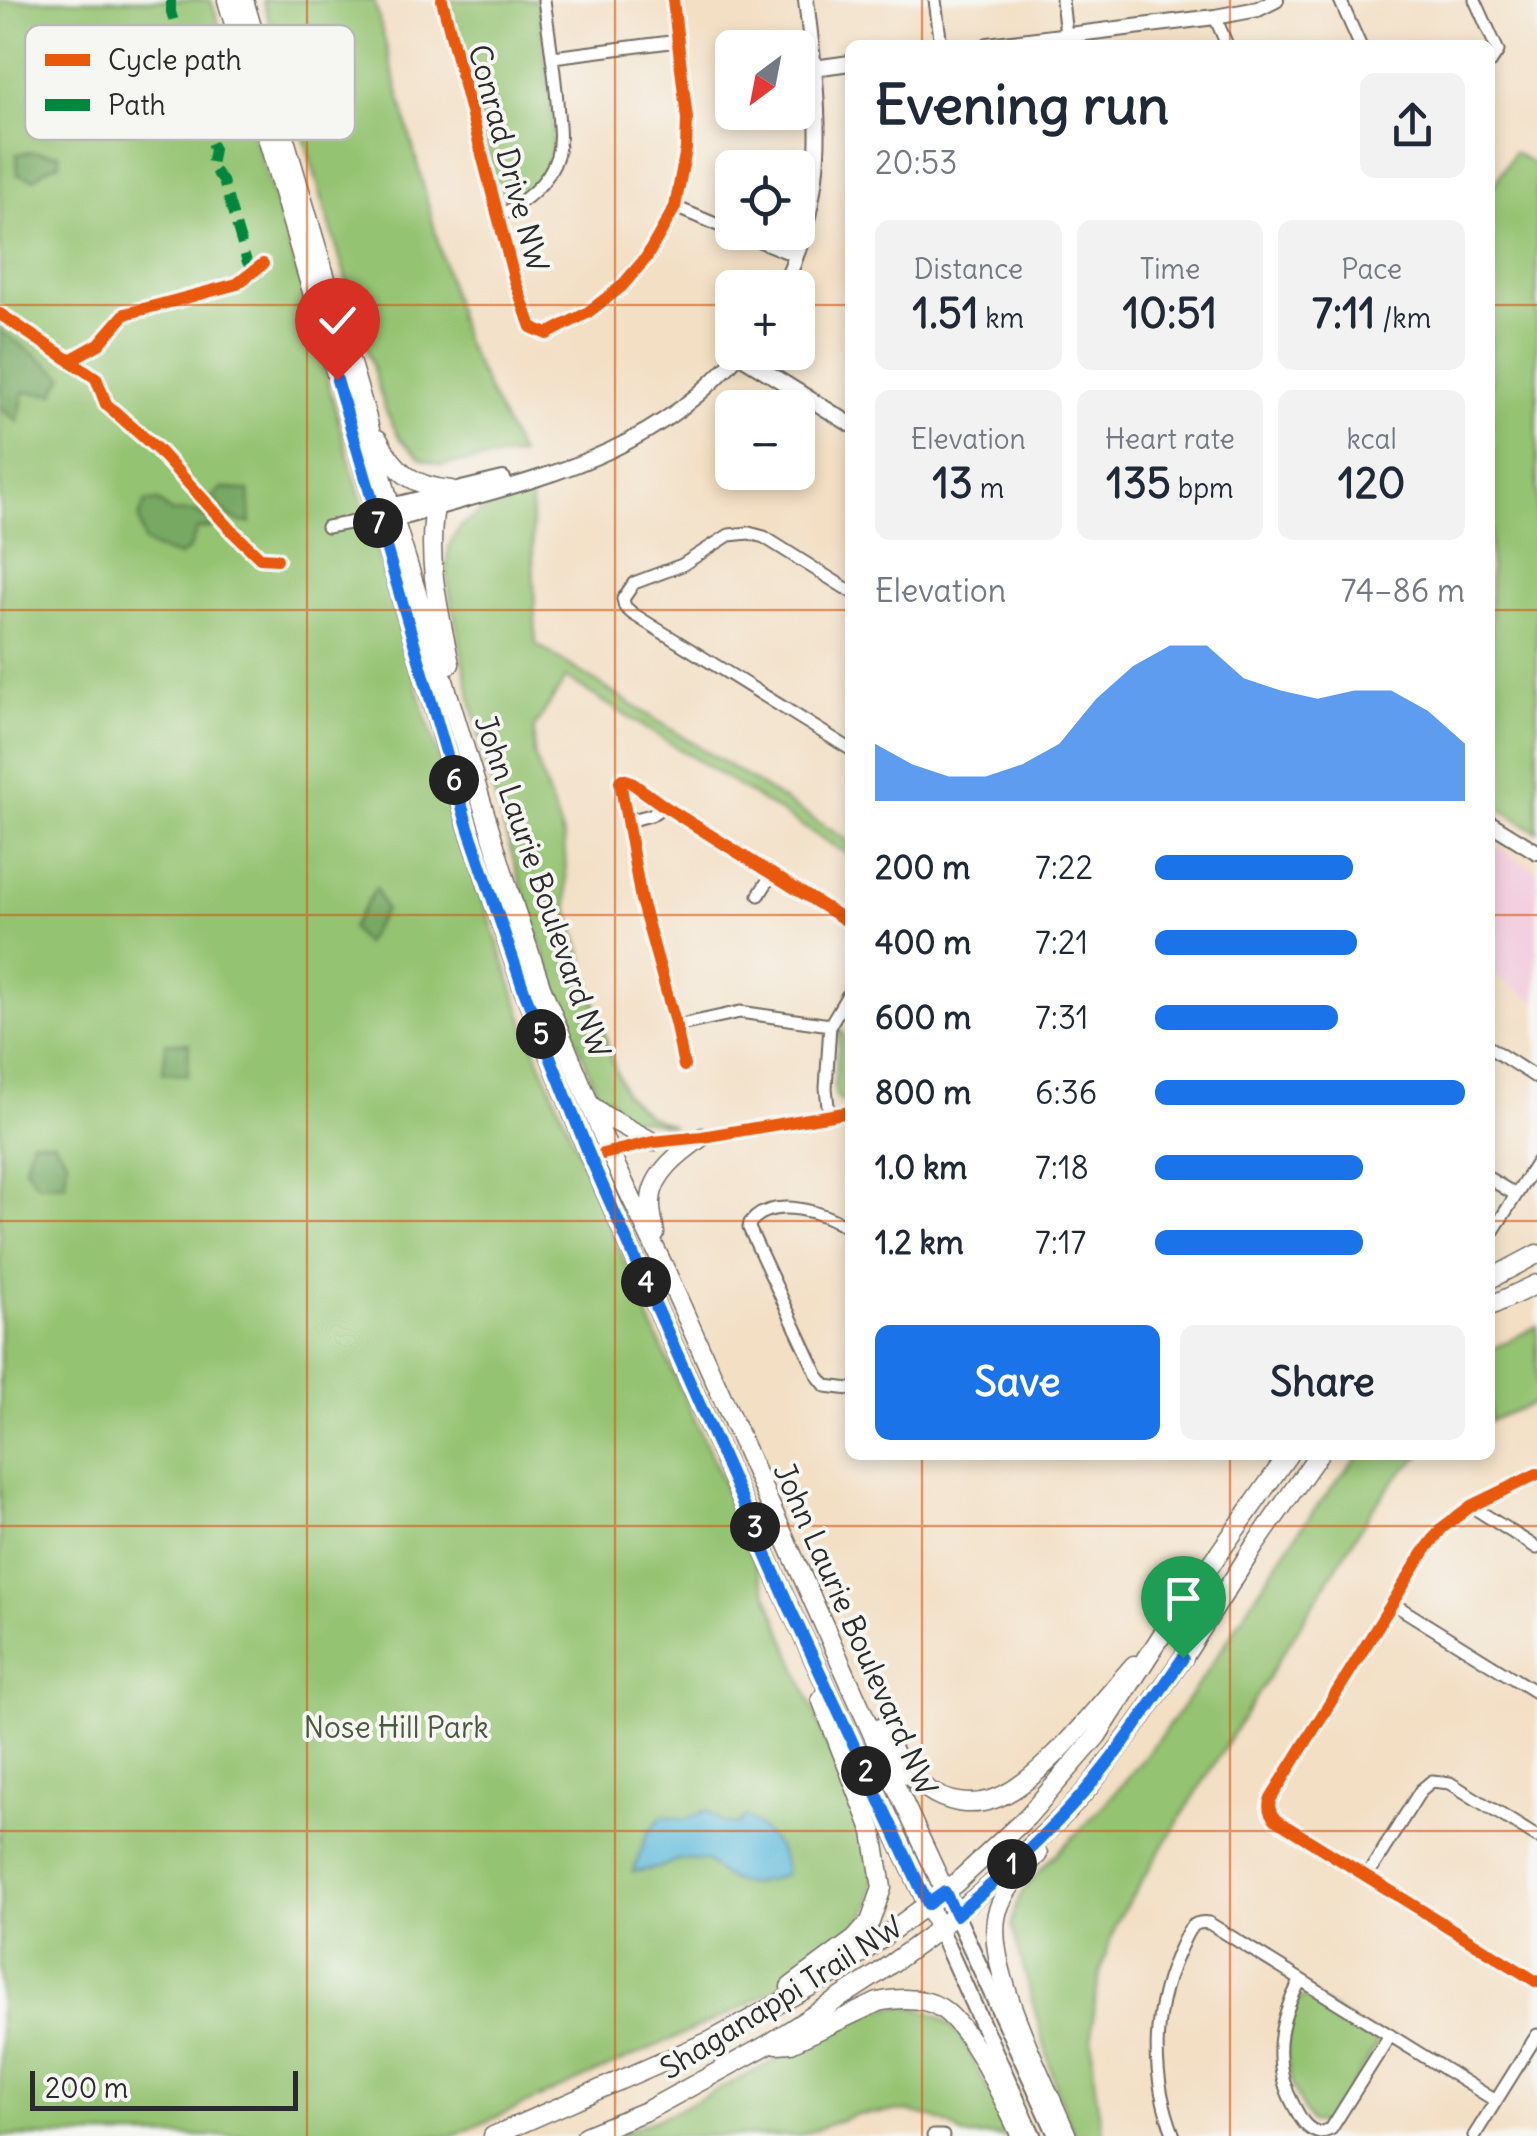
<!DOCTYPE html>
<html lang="en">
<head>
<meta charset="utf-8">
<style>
	body { margin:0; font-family:Delius,sans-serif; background:#f2f2f3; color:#1f2937; height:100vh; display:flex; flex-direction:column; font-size:38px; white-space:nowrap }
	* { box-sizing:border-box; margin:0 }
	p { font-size:32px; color:#747a83 }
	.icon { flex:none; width:55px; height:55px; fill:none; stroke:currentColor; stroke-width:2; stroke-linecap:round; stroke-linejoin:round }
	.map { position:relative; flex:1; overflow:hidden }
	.sheet { position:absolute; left:845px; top:40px; width:650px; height:1420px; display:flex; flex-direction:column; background:#fff; border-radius:15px; box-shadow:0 5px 15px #0003 }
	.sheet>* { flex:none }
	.needle { width:65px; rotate:212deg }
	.buttons { position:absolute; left:715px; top:30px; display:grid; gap:20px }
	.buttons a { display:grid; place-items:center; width:100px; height:100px; border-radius:15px; background:#fff; box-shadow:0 5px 15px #0003; font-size:50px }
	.scale { position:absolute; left:30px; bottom:25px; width:268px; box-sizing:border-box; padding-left:10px; border:5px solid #2b2b2b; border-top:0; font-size:28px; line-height:35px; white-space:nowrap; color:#2b2b2b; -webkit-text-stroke:8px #f6f6f2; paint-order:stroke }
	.pin { position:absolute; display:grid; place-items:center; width:85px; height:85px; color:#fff; margin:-102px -42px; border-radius:50% 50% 50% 0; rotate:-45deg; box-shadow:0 0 10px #0007 }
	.pin .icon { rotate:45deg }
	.km { position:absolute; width:50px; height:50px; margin:-25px; border-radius:50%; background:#222; color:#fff; font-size:28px; line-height:50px; text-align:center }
	.round { display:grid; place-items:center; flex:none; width:105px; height:105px; border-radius:15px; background:#f2f2f3 }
	.head { display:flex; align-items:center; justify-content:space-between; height:170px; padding:0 30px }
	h1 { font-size:55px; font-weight:700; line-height:75px }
	.figures { display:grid; grid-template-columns:repeat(3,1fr); gap:15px; height:170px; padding:10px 30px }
	.figures div { display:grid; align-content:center; border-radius:15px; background:#f2f2f3; text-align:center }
	.figures b { font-size:42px; font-weight:700 }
	.figures small { font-size:28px; font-weight:400 }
	.figures p { font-size:28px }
	.chart { height:280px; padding:20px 30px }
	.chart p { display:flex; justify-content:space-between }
	.chart svg { width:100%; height:180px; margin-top:10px; fill:#1a73e8; opacity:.7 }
	.action { display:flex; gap:20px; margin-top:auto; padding:20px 30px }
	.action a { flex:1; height:115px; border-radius:15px; background:#1a73e8; color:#fff; font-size:40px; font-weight:700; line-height:115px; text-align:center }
	.action a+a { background:#f2f2f3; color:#1f2937 }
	ul { padding:0 30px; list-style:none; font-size:32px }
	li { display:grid; grid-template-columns:160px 120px 1fr; align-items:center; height:75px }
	li i { height:25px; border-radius:12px; background:#1a73e8 }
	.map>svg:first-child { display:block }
	.built { fill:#f3cfdf }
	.green { fill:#94c371; stroke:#60774e; stroke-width:2.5 }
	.forest { fill:#77a963; stroke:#516a47; stroke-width:2.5 }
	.water { fill:#5ebbdc; stroke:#447384; stroke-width:2.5 }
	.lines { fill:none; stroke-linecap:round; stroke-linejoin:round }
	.minor-casing { stroke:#716a61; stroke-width:15 }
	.tertiary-casing { stroke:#716a61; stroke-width:18 }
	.secondary-casing { stroke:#716a61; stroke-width:19 }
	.primary-casing { stroke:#716a61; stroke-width:21 }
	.minor { stroke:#fff; stroke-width:11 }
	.tertiary { stroke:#fff; stroke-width:14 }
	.secondary { stroke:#fff; stroke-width:15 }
	.primary { stroke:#fff; stroke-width:18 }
	.quiet { stroke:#00873e; stroke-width:10; stroke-dasharray:20 10; stroke-linecap:butt }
	.cycleway-casing { stroke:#f6f6f2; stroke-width:19 }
	.cycleway { stroke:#e8590c; stroke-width:12 }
	.route-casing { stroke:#fff; stroke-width:20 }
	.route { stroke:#1a73e8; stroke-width:12 }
	.grid { fill:none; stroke:#d5540f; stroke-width:2.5; stroke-opacity:0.55 }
	.labels { text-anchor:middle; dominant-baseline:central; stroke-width:8; stroke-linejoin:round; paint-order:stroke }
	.street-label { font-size:30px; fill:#2b2b2b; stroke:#f6f6f2 }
	.park-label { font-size:30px; fill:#4a5940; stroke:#f6f6f2 }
	.key { fill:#f6f6f2; stroke:#b9b9b6; stroke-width:2.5 }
	.key-label { font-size:28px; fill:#2b2b2b }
</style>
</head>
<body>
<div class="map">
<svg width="1537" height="2136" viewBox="0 0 1537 2136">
	<rect width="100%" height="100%" fill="#f6f6f2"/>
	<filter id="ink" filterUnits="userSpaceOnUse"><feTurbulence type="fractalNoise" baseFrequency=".01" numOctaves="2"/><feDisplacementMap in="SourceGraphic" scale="20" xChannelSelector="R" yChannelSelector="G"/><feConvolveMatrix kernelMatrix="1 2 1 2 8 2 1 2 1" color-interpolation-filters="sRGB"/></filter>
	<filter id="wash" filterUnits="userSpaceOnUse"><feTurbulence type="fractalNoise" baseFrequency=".0048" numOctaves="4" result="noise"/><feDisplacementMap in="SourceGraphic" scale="40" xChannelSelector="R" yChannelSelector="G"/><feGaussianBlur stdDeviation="2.25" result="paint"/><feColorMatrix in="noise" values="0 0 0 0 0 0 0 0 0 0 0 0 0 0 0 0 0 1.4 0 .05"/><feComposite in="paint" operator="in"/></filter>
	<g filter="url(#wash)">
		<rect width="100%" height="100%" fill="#f3dfc4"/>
		<path class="built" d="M 1490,842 L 1537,871 L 1537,1002 L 1490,972 Z"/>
		<path class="green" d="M 0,0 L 211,0 L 302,287 L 348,455 L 460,830 L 527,1030 L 652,1326 L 718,1470 L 873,1860 L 875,1879 L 872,1899 L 866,1914 L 858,1924 L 813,1966 L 742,2008 L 454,2136 L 0,2136 Z
			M 263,0 L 374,0 L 464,340 L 520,455 L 441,465 L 422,459 L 400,439 L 385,409 Z
			M 449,0 L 538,0 L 553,120 L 553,143 L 546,167 L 533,186 L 517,200 L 508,201 L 500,197 Z
			M 1514,152 L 1537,166 L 1537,832 L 1490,802 L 1490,191 Z
			M 531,495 L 536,644 L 850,842 L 850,856 L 566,678 L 534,728 L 534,754 L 564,839 L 568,908 L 613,1063 L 625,1094 L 647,1115 L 673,1126 L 625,1116 L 608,1097 L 598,1094 C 537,944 484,787 457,627 C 452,601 441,571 450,545 C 460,514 503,502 531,495 Z
			M 840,1029 L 850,1045 L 850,1101 L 840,1101 L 836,1096 L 834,1087 Z
			M 1537,1326 L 1537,1402 L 1490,1421 L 1490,1350 Z
			M 1360,1455 L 1421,1455 L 1397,1477 L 1371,1511 L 1118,1919 C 1087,1995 1086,2057 1104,2136 L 1075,2136 L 1058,2095 L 1012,1926 C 1013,1919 1014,1910 1017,1903 C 1027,1877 1072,1840 1092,1818 C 1131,1776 1165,1733 1197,1686 C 1252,1606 1293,1528 1360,1455 Z
			M 1309,1995 L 1374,2036 L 1376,2046 L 1330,2121 L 1323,2124 L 1311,2122 C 1290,2092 1281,2055 1290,2019 C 1294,2006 1296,1999 1309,1995 Z
			M 904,2005 C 931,2011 944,2017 962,2038 L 1012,2136 L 964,2136 L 950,2125 L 933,2118 L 907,2111 L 854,2115 L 799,2136 L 614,2136 L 671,2113 L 878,2009 Z"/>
		<path class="forest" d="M 30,152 L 59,154 L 60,163 L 46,169 L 35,179 L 18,175 L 17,154 Z
			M 0,330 L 64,376 L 54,394 L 24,392 L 18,422 L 0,407 Z
			M 222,488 L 249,491 L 251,523 C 229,522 225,513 212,497 Z
			M 158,501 L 172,513 C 195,510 199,510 216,527 L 197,529 L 190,548 L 180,556 L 156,549 L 144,542 L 139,518 L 145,502 Z
			M 376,888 L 385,910 L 364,944 L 351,928 Z
			M 166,1043 L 189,1043 L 188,1075 L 163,1073 Z
			M 32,1140 L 54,1142 L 67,1160 L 65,1184 L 36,1183 L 25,1167 Z"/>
		<path class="water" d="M 707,1810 L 723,1823 L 738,1825 L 745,1816 C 763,1828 787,1851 785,1874 C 753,1888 731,1889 707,1861 L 682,1859 L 658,1868 L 633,1872 L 648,1833 L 662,1816 L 685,1820 Z"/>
	</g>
	<g filter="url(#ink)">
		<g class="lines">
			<defs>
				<path id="minor" d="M 442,0 L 514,278 L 531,327 L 547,334 L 587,313 L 621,287 L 646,258 L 675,207 L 686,149 L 687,119 L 673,0
					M 935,0 L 941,45
					M 1062,0 L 1066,35
					M 1340,0 L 1360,45
					M 1475,0 L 1498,51 L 1490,63
					M 1215,17 L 1227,45
					M 553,57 L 678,41
					M 675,207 L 732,231
					M 499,217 C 523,202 549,184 557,156 C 562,138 558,119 557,101 C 554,67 549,34 544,0
					M 737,232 L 796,256
					M 327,527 L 377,518
					M 850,591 L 764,537 L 749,533 L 729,535 L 682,565 L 634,583 L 623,599 L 625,607 L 633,614 L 850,749
					M 628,821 L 651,815 L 664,806
					M 759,895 L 772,874
					M 676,1026 L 740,1012 L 830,1025
					M 1490,1048 L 1537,1078
					M 684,1066 L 676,1026 L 641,900 L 620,781 L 622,779 L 629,781 L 664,806 L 850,923
					M 829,1115 L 826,1088 L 830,1025 L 850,991
					M 590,1157 L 653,1142 L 702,1137 L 850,1112
					M 1490,1179 L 1516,1195
					M 850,1229 C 825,1212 773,1195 750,1223 L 749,1228 L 818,1376 L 826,1386 L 850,1389
					M 1490,1236 L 1537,1162
					M 1537,1474 L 1471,1506 L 1442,1528 L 1424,1552 L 1271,1798 C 1267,1807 1270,1814 1276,1820 L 1537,1982
					M 1471,1506 L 1537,1548
					M 1392,1603 L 1537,1693
					M 1367,1876 L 1421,1790 L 1432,1781 L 1450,1783 L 1537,1837
					M 1301,1980 C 1278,2020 1271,2064 1294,2106 C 1301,2119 1305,2129 1320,2133 L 1331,2129 L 1390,2035
					M 933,2136 L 943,2136
					M 1174,2136 C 1149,2072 1152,2005 1182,1944 C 1188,1930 1192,1920 1209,1923 L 1496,2101
					M 1474,2136 L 1537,2035"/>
				<path id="tertiary" d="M 988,45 L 1215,17 L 1258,9 L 1276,0
					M 814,68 L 850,63
					M 783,288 C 831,184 819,108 806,0
					M 739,355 L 850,424
					M 384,511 L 390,506 L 503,479
					M 387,519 L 394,520 C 526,480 646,463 741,352
					M 1490,823 L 1537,852"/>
				<path id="secondary" d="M 956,1915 L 1057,2136
					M 939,1929 L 1033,2136"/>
				<path id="primary" d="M 227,0 L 468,827 L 524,991 L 590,1157 L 788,1604 L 939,1929
					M 244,0 L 367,418 L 390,506 L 509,891 L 542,989 L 609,1151 L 665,1269 L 888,1769 L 956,1915
					M 378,439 C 396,473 413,486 451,490
					M 435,507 C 426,561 439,611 450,664
					M 593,1107 L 605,1116 L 653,1142
					M 655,1234 C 654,1224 650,1212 651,1201 C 652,1173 681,1152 702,1137
					M 1490,1279 L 1537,1254
					M 1490,1306 L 1537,1284
					M 882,1727 C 887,1739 892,1752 899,1762 C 906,1773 917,1782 927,1789 C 947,1803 971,1807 994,1799 C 1040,1784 1101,1702 1134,1665
					M 1038,1854 C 1023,1870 1005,1888 998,1910 C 981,1962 1046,2084 1067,2136
					M 790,1987 L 855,1939 L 870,1922 L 882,1888 L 873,1832 L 821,1699
					M 777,2044 L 791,2043 L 878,2002 C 898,1998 923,1997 941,2008 C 973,2029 1003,2101 1021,2136
					M 493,2136 L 712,2040 L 835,1973 L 956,1883 L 1027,1817 L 1097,1736 L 1167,1627 L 1288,1455
					M 585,2136 L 648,2110 L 767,2045 L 877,1974 L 928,1937 L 989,1886 L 1066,1813 L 1089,1787 L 1137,1724 L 1183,1658 L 1255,1545 L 1318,1455"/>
			</defs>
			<use href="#minor" class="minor-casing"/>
			<use href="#tertiary" class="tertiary-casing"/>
			<use href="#secondary" class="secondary-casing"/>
			<use href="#primary" class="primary-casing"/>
			<use href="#minor" class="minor"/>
			<use href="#tertiary" class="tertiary"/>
			<use href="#secondary" class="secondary"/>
			<use href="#primary" class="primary"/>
			<path class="quiet" d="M 171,0 L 171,12 L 180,41 L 180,54 L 189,75 L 201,123 L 214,149 L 211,166 L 223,181 L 247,262 L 257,269"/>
			<defs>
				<path id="cycleway" d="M 442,0 L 514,278 L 531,327 L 547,334 L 587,313 L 621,287 L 646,258 L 675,207 L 686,149 L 687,119 L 673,0
					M 0,314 L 96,378 L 106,404 L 158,450 L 234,533 L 260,558 L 277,559
					M 70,360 L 99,344 L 125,314 L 237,284 L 263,264
					M 684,1066 L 676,1026 L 641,900 L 620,781 L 622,779 L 629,781 L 664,806 L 850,923
					M 590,1157 L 653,1142 L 702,1137 L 850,1112
					M 1537,1474 L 1471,1506 L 1442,1528 L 1424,1552 L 1271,1798 C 1267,1807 1270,1814 1276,1820 L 1537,1982"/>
			</defs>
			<use href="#cycleway" class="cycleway-casing"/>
			<use href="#cycleway" class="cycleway"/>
		</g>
	</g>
	<g class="lines" filter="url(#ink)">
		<defs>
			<path id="route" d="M 337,380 L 468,827 L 524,991 L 590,1157 L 788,1604 L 928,1904 L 945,1892 L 956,1915 C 1000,1878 1049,1833 1086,1790 C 1121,1749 1152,1703 1183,1658"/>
		</defs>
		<use href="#route" class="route-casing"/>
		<use href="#route" class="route"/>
	</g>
	<path class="grid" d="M 307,0 L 307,2136M 615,0 L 615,2136M 922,0 L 922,45M 1230,0 L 1230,45M 0,305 L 732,305M 798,305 L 850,305M 1490,305 L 1537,305M 0,610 L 850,610M 1490,610 L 1537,610M 0,915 L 850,915M 1490,915 L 1537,915M 0,1221 L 850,1221M 1490,1221 L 1537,1221M 922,1455 L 922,2136M 1230,1455 L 1230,2136M 0,1526 L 1537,1526M 0,1831 L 1537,1831"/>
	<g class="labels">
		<g class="street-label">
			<text transform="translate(509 158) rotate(75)">Conrad Drive NW</text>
			<text transform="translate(543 886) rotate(71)">John Laurie Boulevard NW</text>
			<text transform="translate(856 1629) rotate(66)">John Laurie Boulevard NW</text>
			<text transform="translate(781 1997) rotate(-32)">Shaganappi Trail NW</text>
		</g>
		<g class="park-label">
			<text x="396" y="1727">Nose Hill Park</text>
		</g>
	</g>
	<rect x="25" y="25" width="330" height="115" rx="15" class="key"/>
	<rect x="45" y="54" width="45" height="12" fill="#e8590c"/>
	<rect x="45" y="99" width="45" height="12" fill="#00873e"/>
	<g class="key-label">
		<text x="108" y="70">Cycle path</text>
		<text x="108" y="115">Path</text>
	</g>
</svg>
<div class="buttons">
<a><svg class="needle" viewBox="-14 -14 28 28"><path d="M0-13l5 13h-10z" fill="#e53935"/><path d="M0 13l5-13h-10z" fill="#747a83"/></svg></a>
<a><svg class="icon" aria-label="locate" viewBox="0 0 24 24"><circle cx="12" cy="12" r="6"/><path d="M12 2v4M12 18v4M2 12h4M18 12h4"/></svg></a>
<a>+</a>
<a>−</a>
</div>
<div class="scale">200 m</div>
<div class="pin" style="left:1183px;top:1658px;background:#1e9e55"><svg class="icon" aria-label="arrive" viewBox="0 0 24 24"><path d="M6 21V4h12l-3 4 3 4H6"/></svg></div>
<div class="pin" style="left:337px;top:380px;background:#d93025"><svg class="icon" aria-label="check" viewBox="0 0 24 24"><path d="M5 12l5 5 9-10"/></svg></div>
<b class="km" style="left:1012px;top:1864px">1</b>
<b class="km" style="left:866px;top:1771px">2</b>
<b class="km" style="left:755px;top:1527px">3</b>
<b class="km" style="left:646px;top:1282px">4</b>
<b class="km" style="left:541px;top:1034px">5</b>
<b class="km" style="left:454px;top:780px">6</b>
<b class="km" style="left:378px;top:523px">7</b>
<section class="sheet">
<div class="head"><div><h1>Evening run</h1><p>20:53</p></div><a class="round"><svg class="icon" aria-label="share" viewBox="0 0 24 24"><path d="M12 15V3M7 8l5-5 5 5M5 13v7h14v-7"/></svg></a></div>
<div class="figures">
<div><p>Distance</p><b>1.51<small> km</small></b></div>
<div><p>Time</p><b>10:51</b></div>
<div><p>Pace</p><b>7:11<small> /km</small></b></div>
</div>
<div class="figures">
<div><p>Elevation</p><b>13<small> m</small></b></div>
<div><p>Heart rate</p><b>135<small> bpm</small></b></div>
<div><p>kcal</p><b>120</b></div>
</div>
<div class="chart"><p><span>Elevation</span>74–86 m</p>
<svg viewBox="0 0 160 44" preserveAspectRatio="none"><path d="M0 44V30L10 35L20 38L30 38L40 35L50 30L60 19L70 11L80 6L90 6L100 14L110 17L120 19L130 17L140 17L150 22L160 30V44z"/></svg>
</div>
<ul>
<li><b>200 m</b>7:22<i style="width:64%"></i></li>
<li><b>400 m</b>7:21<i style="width:65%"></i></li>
<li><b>600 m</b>7:31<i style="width:59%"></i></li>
<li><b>800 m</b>6:36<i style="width:100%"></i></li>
<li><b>1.0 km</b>7:18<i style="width:67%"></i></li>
<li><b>1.2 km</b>7:17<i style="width:67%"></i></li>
</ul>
<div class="action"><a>Save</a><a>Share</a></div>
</section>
</div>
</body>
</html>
